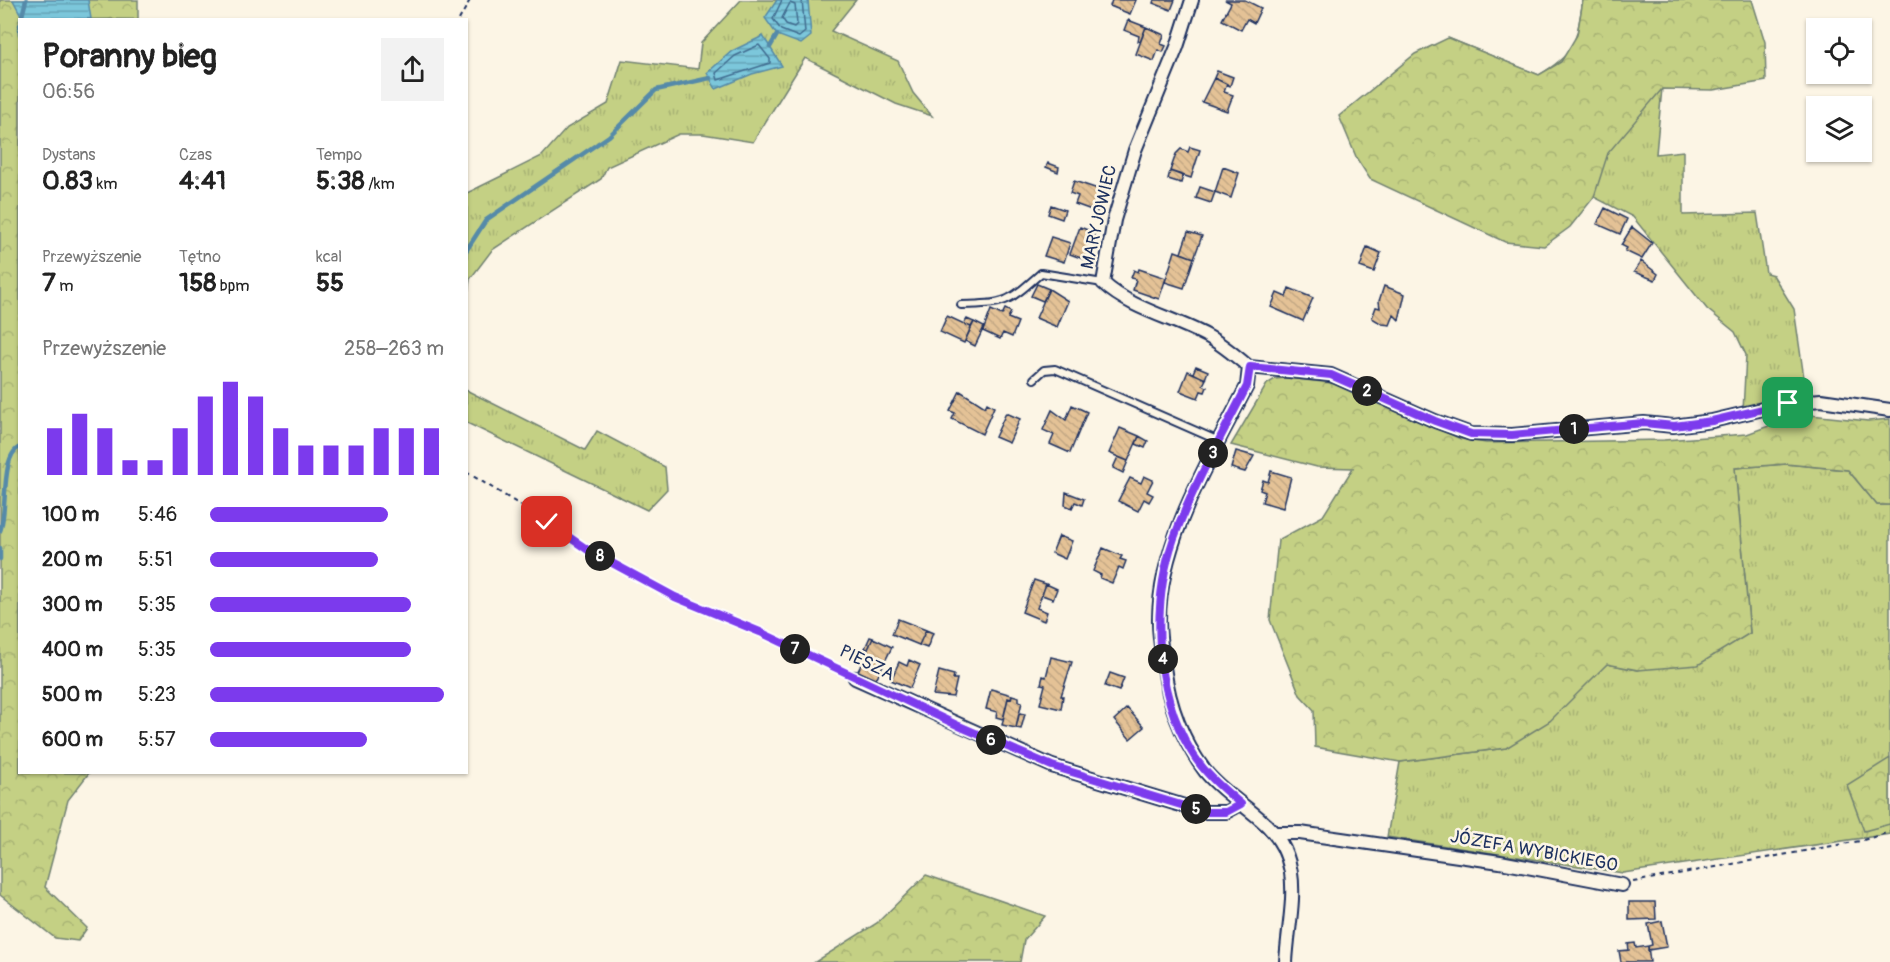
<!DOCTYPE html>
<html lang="pl">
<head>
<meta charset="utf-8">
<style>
	body { margin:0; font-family:Pangolin,sans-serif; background:#f2f2f2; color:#222; height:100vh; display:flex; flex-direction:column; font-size:22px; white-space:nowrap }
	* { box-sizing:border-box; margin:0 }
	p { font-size:20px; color:#767676 }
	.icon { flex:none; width:33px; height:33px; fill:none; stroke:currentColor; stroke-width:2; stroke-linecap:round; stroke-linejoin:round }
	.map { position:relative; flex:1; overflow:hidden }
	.side { position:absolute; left:18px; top:18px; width:450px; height:756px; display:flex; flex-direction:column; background:#fff; border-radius:0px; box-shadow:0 2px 4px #0004 }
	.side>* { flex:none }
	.buttons { position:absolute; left:1806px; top:18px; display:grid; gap:12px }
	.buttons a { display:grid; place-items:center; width:66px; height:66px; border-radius:0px; background:#fff; box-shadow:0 2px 4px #0004; font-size:30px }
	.pin { position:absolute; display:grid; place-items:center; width:51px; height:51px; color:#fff; margin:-26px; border-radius:12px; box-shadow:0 3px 9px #0006 }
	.km { position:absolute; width:30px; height:30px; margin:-15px; border-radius:50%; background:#222; color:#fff; font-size:16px; line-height:30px; text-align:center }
	.round { display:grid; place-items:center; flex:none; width:63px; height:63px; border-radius:0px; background:#f2f2f2 }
	.overview { display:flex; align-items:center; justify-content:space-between; height:102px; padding:0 24px }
	h1 { font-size:33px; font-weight:700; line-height:45px }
	.metrics { display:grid; grid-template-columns:repeat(3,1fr); gap:9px; height:102px; padding:6px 24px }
	.metrics div { display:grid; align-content:center }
	.metrics b { font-size:26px; font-weight:700 }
	.metrics small { font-size:16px; font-weight:400 }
	.metrics p { font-size:16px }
	.chart { height:168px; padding:12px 24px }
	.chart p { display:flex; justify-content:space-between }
	.chart svg { width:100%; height:108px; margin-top:6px; stroke:#7c3aed; stroke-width:6 }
	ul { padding:0 24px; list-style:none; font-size:20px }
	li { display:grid; grid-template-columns:96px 72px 1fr; align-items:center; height:45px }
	li i { height:15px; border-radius:8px; background:#7c3aed }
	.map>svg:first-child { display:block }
	.grass { fill:url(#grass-tufts); stroke:#708071; stroke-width:1.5 }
	.forest { fill:url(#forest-crowns); stroke:#708071; stroke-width:1.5 }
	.water { fill:url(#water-rules); stroke:#558aa9; stroke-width:1.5 }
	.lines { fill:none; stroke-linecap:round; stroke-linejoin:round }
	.shore { stroke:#416c90; stroke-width:1.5 }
	.stream { stroke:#558aa9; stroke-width:4.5 }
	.building { fill:url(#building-back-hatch); stroke:#1b2f5e; stroke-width:1.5 }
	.service-casing { stroke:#1b2f5e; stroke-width:10 }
	.minor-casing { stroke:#1b2f5e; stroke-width:16 }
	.path { stroke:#1b2f5e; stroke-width:2; stroke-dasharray:4.5 4.5; stroke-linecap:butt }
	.service { stroke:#fcf5e5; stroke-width:6 }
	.minor { stroke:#fcf5e5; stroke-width:12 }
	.route-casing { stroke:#fff; stroke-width:12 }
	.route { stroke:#7c3aed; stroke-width:8 }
	.labels { text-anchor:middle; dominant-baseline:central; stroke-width:5; stroke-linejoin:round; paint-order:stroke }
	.street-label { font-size:18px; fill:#1b2f5e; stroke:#fcf5e5 }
</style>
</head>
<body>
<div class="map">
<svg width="1890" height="962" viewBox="0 0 1890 962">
	<defs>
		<pattern id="grass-tufts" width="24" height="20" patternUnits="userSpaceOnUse" patternTransform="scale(1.5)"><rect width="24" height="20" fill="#c4d084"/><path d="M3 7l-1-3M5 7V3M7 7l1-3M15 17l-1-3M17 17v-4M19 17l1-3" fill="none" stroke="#a8b374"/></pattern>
		<pattern id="forest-crowns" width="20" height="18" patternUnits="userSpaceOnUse" patternTransform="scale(1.5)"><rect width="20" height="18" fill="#c4d084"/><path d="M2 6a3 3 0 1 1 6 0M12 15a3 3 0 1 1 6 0" fill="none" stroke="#a8b374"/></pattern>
		<pattern id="water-rules" width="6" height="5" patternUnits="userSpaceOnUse" patternTransform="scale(1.5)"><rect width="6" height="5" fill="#7bc7db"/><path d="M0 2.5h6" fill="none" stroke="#64a2b5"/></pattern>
		<pattern id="building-back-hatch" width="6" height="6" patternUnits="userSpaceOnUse" patternTransform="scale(1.5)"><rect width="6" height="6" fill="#e4c296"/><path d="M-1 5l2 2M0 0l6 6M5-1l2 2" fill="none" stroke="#c3a784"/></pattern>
	</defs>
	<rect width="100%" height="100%" fill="#fcf5e5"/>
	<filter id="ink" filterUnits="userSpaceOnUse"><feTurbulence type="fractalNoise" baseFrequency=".0167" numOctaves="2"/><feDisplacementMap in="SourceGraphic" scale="12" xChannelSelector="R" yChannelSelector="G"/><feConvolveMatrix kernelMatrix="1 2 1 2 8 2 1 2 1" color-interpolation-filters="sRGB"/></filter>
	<g filter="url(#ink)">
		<path class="grass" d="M 741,0 L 856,0 L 831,31 L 898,61 L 913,93 L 932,116 L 896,104 L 805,58 L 753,142 L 703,134 L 679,134 L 607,167 L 601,179 L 492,250 L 470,279 L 467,300 L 467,193 L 542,156 L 567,128 L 608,104 L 622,60 L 698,69 L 701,43 Z
			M 1583,0 L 1670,0 L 1656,154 L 1683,151 L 1683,215 L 1757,213 L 1766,273 L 1773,275 L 1794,309 L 1806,392 L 1743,411 L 1746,355 L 1735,332 L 1707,309 L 1633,217 L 1594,197 L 1448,38 L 1539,75 C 1577,53 1576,41 1583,0 Z
			M 466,390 L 585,450 L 597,431 L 665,467 L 667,489 L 647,510 L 467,423 Z
			M 1786,464 L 1848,470 L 1877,505 L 1890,505 L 1890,834 L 1623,873 L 1387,837 L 1400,762 L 1506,748 L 1607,664 L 1638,670 L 1750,633 L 1735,468 Z"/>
		<path class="forest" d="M 0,0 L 138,0 L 138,19 L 20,20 L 20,772 L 89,773 L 68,800 L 45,887 L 87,928 L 78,941 L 55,938 L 0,895 Z
			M 1583,0 L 1752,0 L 1765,42 L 1766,81 L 1713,90 L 1662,89 L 1608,153 L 1594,197 L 1570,227 L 1544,246 L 1505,242 L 1370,179 L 1357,159 L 1339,116 L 1415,54 L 1448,38 L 1539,75 L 1561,62 L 1577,35 Z
			M 1286,378 L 1333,383 L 1461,439 L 1486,443 L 1664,440 L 1747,434 L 1801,414 L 1868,421 L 1890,419 L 1890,505 L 1877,505 L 1848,470 L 1786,464 L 1735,468 L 1750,633 L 1698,665 L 1638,670 L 1607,664 L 1550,721 L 1506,748 L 1400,762 L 1315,747 L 1314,710 L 1300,695 L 1270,620 L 1278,540 L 1323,516 L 1353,468 L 1317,467 L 1231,445 L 1267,384 L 1275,379 Z
			M 1890,758 L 1890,824 L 1864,831 L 1847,785 Z
			M 926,875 L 1045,916 L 1024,940 L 1020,962 L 815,962 L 877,923 Z"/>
		<path class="water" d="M 13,0 L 88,0 L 91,19 L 22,17 Z
			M 777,0 L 808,0 L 811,36 L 801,44 L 777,35 L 765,18 Z
			M 763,36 L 782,66 L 752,74 L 716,89 L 707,73 L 732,51 Z"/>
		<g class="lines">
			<path class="shore" d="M 782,0 L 773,19 L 781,30 L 799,37 L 805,32 L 802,0
				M 790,3 L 795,5 L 797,24 L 794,27 L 786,24 L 782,18 Z
				M 759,45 L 770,59 L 770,63 L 718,80 L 716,73 L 735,56 Z"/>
			<path class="stream" d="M 21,20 L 26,0
				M 20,25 L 20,34
				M 770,47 L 777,35
				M 466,251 L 486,220 L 609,136 L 656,90 L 710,78
				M 0,531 C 8,511 0,455 20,447
				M 0,548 L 0,559"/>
		</g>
		<path class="building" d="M 1112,0 L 1136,0 L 1130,14 L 1110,6 Z
			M 1154,0 L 1175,0 L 1171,10 L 1153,3 Z
			M 1225,0 L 1245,0 L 1261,8 L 1254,23 L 1247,19 L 1241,30 L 1222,20 L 1231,3 Z
			M 1128,20 L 1146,27 L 1140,42 L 1138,41 L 1139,36 L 1124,30 Z
			M 1146,27 L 1164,35 L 1161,44 L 1166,46 L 1163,52 L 1158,50 L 1154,61 L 1136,54 Z
			M 1217,71 L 1233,77 L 1230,86 L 1214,78 Z
			M 1214,78 L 1227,84 L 1224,92 L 1233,95 L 1227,111 L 1202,102 Z
			M 1190,147 L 1200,150 L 1191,178 L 1170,171 L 1176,154 L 1181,149 L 1188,152 Z
			M 1048,163 L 1059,167 L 1058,172 L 1046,167 Z
			M 1223,167 L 1239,173 L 1231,198 L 1215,192 Z
			M 1170,171 L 1183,176 L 1181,183 L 1168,179 Z
			M 1074,181 L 1104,191 L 1097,212 L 1075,204 L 1078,196 L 1070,193 Z
			M 1200,187 L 1215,192 L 1211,203 L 1196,198 Z
			M 1051,205 L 1065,210 L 1062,219 L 1048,214 Z
			M 1605,208 L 1627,219 L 1620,234 L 1597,224 Z
			M 1080,227 L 1095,233 L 1093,239 L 1098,241 L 1095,250 L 1090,248 L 1086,260 L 1070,254 Z
			M 1632,227 L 1652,243 L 1642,259 L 1625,251 L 1627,248 L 1621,245 Z
			M 1188,232 L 1202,236 L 1194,258 L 1181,253 Z
			M 1051,237 L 1070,243 L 1064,262 L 1044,256 Z
			M 1367,247 L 1381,253 L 1374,272 L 1360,267 Z
			M 1175,251 L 1194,258 L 1184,288 L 1165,282 Z
			M 1641,261 L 1658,274 L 1655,280 L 1634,272 Z
			M 1139,269 L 1166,278 L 1159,299 L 1133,290 L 1136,279 L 1131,278 L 1134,270 L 1138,272 Z
			M 1037,284 L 1049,289 L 1043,301 L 1031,296 Z
			M 1384,286 L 1405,294 L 1399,320 L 1394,315 L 1390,325 L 1382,324 L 1372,318 L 1376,307 L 1380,308 L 1379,301 Z
			M 1289,288 L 1313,298 L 1303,321 L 1271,307 L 1277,293 L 1286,297 Z
			M 1049,289 L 1068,301 L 1057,327 L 1036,318 Z
			M 1005,309 L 1011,312 L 1008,318 L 1018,322 L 1012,337 L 1003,333 L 1000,339 L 983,331 L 991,310 L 1002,315 Z
			M 947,316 L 971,327 L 964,343 L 940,332 Z
			M 967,319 L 974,322 L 971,327 L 964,324 Z
			M 974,322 L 984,327 L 975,346 L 965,341 Z
			M 1196,366 L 1208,371 L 1205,379 L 1193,373 Z
			M 1188,371 L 1206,379 L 1203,385 L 1207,387 L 1205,392 L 1201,391 L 1198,398 L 1180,391 Z
			M 960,391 L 985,407 L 987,403 L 994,407 L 982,434 L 952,419 L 955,413 L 950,411 Z
			M 1072,405 L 1087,412 L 1070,453 L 1050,444 L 1054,435 L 1043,430 L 1052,410 L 1066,420 Z
			M 1006,413 L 1020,419 L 1009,443 L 995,437 Z
			M 1120,428 L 1139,436 L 1128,461 L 1109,453 Z
			M 1139,436 L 1148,441 L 1145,448 L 1136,444 Z
			M 1236,451 L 1254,456 L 1245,472 L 1231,468 Z
			M 1118,457 L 1128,461 L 1123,473 L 1113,468 Z
			M 1271,471 L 1291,477 L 1283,508 L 1262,502 L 1265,492 L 1260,490 L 1263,480 L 1268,482 Z
			M 1144,476 L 1153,480 L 1147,492 L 1153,495 L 1149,502 L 1144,499 L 1138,511 L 1118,501 L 1130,478 L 1141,483 Z
			M 1066,492 L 1084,499 L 1082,505 L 1075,502 L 1072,508 L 1065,505 Z
			M 1059,536 L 1072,541 L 1065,559 L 1052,553 Z
			M 1103,548 L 1122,556 L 1120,559 L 1126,561 L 1123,569 L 1119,567 L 1112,583 L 1100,578 L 1101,575 L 1093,571 Z
			M 1034,580 L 1046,584 L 1037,608 L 1047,612 L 1044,621 L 1022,612 Z
			M 1046,584 L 1057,589 L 1053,599 L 1042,595 Z
			M 898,619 L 926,630 L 919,645 L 892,634 Z
			M 926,630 L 933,633 L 927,648 L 919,645 Z
			M 870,637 L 873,638 L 868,649 L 865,648 Z
			M 873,638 L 892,647 L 880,671 L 862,663 Z
			M 1051,657 L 1072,662 L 1061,696 L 1063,696 L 1061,709 L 1040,704 L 1045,685 L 1041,684 L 1043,676 L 1046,677 Z
			M 909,660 L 920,665 L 910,688 L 891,680 L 899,662 L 907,666 Z
			M 862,663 L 880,671 L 876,679 L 858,671 Z
			M 939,671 L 954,675 L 953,679 L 957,679 L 953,697 L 933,695 Z
			M 1110,673 L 1124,678 L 1119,691 L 1105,686 Z
			M 991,689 L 1012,695 L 1011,699 L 1008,698 L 1003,719 L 996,717 L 997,712 L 986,709 Z
			M 1012,695 L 1019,697 L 1019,701 L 1022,702 L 1016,728 L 1002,725 L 1008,698 L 1011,699 Z
			M 1127,708 L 1144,727 L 1130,739 L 1114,720 Z
			M 1019,713 L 1025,714 L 1021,729 L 1016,728 Z
			M 1629,902 L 1655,902 L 1656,919 L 1629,920 Z
			M 1662,921 L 1667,947 L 1648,950 L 1648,946 L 1652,945 L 1648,924 Z
			M 1635,943 L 1636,948 L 1648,946 L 1650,962 L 1621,962 L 1619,951 L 1629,950 L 1628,944 Z"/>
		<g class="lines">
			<defs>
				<path id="service" d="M 961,305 C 1007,304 1007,303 1041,273 L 1103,283
					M 1034,379 L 1044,370 L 1055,369 L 1219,441"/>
				<path id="minor" d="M 1192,0 L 1177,47 L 1135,150 L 1114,220 L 1103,283 C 1131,309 1174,318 1207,336 C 1222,344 1236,356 1249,367
					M 1249,367 L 1247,386 C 1212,455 1158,543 1159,622 C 1159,637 1162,652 1164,667 C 1169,705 1182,740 1205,771 C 1220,790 1242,803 1260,819 C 1308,859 1289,908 1286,962
					M 1249,367 L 1331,375 L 1435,421 L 1471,434 L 1512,435 L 1644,423 L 1673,426 L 1712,421 L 1788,403 L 1821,400 L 1890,410
					M 855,678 L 1052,766 L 1204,812 L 1226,812 L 1241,804
					M 1277,833 L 1300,833 L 1500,862 L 1622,885"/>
			</defs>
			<use href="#service" class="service-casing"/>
			<use href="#minor" class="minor-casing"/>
			<path class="path" d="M 459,20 L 470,0
				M 466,472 C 536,513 601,560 674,596 C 730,624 789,643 845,673
				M 1633,882 L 1860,841 L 1890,832"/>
			<use href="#service" class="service"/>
			<use href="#minor" class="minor"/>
		</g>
	</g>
	<g class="lines" filter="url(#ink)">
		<defs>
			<path id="route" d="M 547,522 L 588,550 L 675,597 L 760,632 L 959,726 L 1052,766 L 1204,812 L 1226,812 L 1241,804 C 1222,788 1203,772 1191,751 C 1154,690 1151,604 1174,538 C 1193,486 1222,435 1247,386 L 1250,367 L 1331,375 L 1435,421 L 1471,434 L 1512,435 L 1644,423 L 1674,426 L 1712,421 L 1788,403"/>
		</defs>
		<use href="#route" class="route-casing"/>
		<use href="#route" class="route"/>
	</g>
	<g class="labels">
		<g class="street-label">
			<text transform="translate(1099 217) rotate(-77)">MARYJOWIEC</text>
			<text transform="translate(867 663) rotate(26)">PIESZA</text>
			<text transform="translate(1534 851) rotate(10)">JÓZEFA WYBICKIEGO</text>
		</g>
	</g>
</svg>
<div class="buttons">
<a><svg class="icon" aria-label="locate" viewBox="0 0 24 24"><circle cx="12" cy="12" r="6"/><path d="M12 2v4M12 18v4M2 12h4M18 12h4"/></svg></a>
<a><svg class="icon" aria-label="layers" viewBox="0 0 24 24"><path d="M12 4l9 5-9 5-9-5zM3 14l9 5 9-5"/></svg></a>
</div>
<div class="pin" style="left:1788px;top:403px;background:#1e9e55"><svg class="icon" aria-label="arrive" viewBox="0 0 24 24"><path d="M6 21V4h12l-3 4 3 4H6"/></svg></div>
<div class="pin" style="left:547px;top:522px;background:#d93025"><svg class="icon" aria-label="check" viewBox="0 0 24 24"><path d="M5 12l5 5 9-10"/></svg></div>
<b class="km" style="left:1574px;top:429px">1</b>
<b class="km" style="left:1367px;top:391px">2</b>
<b class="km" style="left:1213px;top:453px">3</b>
<b class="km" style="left:1163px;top:659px">4</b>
<b class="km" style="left:1196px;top:809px">5</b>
<b class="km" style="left:991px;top:740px">6</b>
<b class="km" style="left:795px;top:649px">7</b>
<b class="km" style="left:600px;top:556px">8</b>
<section class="side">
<div class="overview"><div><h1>Poranny bieg</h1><p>06:56</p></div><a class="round"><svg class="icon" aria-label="share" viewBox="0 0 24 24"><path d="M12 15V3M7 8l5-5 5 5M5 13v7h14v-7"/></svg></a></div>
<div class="metrics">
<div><p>Dystans</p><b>0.83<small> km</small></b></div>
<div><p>Czas</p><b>4:41</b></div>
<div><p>Tempo</p><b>5:38<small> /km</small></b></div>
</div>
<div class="metrics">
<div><p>Przewyższenie</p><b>7<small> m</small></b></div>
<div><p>Tętno</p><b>158<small> bpm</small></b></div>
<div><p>kcal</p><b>55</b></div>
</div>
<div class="chart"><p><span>Przewyższenie</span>258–263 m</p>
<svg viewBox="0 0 160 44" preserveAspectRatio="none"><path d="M5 44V25M15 44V19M25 44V25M35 44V38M45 44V38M55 44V25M65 44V12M75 44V6M85 44V12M95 44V25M105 44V32M115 44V32M125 44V32M135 44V25M145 44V25M155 44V25"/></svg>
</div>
<ul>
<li><b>100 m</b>5:46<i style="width:76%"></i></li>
<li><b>200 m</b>5:51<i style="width:72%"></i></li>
<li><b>300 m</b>5:35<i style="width:86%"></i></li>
<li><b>400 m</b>5:35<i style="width:86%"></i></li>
<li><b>500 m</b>5:23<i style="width:100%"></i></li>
<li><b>600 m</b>5:57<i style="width:67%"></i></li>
</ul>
</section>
</div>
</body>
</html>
